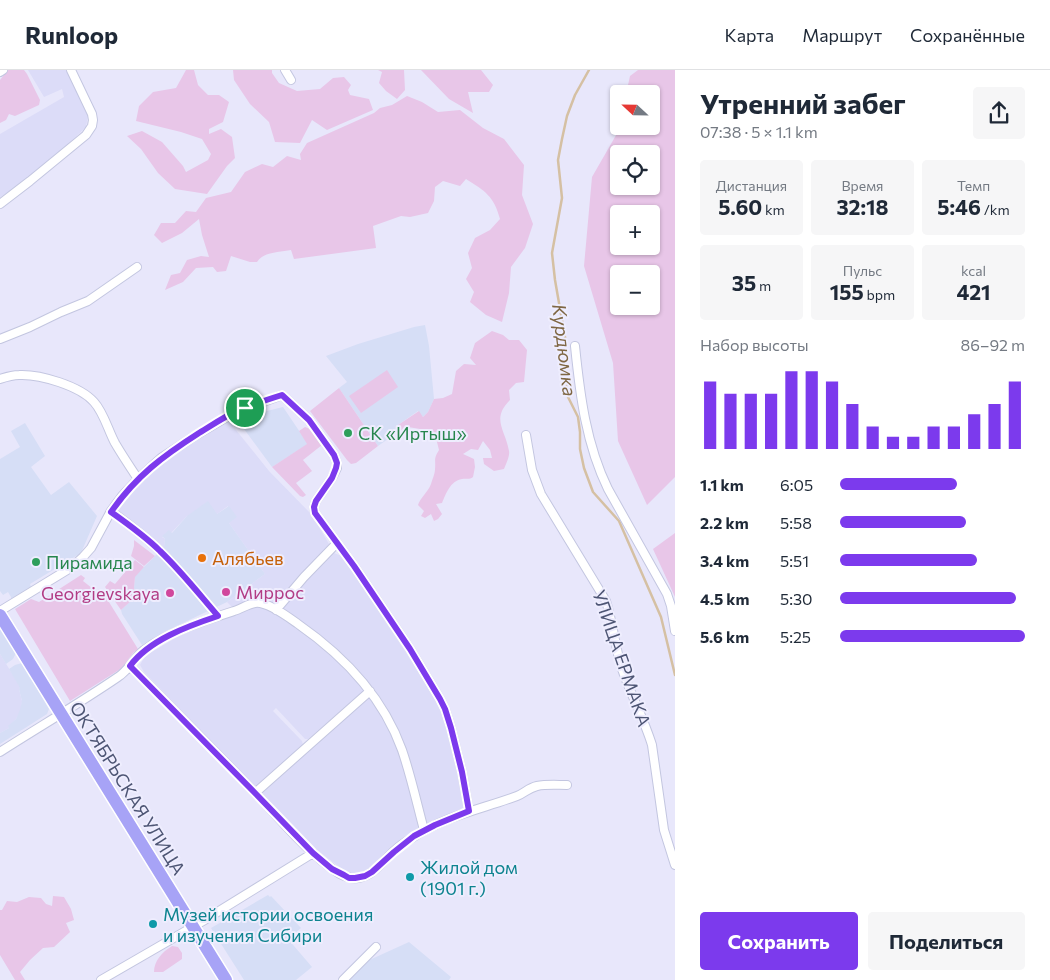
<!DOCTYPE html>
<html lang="ru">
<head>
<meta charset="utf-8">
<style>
	body { margin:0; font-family:Commissioner,sans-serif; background:#f6f6f7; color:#1f2937; height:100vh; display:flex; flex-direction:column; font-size:19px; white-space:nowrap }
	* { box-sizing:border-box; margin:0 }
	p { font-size:16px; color:#747a83 }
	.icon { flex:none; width:28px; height:28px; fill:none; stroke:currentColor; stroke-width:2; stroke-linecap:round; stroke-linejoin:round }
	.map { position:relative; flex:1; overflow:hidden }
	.details { display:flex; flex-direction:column; background:#fff; width:375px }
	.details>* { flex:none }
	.needle { width:32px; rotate:292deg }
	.buttons { position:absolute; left:610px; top:15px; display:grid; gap:10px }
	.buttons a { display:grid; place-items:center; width:50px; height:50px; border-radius:5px; background:#fff; box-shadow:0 1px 4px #0004; font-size:25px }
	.pin { position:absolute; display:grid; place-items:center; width:42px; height:42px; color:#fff; margin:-21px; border:2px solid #fff; border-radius:50%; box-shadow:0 1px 5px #0007 }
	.round { display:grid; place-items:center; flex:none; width:52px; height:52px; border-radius:5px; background:#f6f6f7 }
	.headline { display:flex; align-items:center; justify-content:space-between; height:85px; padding:0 25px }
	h1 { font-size:28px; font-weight:700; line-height:38px }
	.stats { display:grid; grid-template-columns:repeat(3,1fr); gap:8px; height:85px; padding:5px 25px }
	.stats div { display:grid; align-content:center; border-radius:5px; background:#f6f6f7; text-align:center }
	.stats b { font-size:21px; font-weight:700 }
	.stats small { font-size:14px; font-weight:400 }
	.stats p { font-size:14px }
	.chart { height:140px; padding:10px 25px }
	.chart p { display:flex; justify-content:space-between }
	.chart svg { width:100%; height:90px; margin-top:5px; stroke:#7c3aed; stroke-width:6 }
	.primary-button { display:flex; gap:10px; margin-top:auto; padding:10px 25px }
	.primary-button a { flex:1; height:58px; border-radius:5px; background:#7c3aed; color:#fff; font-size:20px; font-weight:700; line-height:58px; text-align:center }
	.primary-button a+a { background:#f6f6f7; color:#1f2937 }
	ul { padding:0 25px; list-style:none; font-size:16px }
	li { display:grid; grid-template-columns:80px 60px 1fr; align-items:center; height:38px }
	li i { height:12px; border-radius:6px; background:#7c3aed }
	header { display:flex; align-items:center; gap:30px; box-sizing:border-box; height:70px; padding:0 25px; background:#fff; border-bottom:1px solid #e0e1e3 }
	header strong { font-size:24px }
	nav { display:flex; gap:28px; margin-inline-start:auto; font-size:18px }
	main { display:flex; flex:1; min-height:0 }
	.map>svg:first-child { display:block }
	.residential { fill:#dcdcf8 }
	.commercial { fill:#d6def6 }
	.green { fill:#e8c6e8; fill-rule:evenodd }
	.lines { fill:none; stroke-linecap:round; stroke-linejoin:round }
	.stream { stroke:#d5c0a3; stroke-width:2.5 }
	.street-casing { stroke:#c3c6e0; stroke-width:10 }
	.primary-casing { stroke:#fff; stroke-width:15 }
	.street { stroke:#fff; stroke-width:8 }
	.primary { stroke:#a7a3f6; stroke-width:12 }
	.route-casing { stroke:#fff; stroke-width:10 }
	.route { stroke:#7c3aed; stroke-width:6 }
	.leisure-dot { fill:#2e9e5b; stroke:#eeedfe; stroke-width:2 }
	.food-dot { fill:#e8710a; stroke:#eeedfe; stroke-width:2 }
	.hotel-dot { fill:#d1479c; stroke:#eeedfe; stroke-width:2 }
	.culture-dot { fill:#0f9aa8; stroke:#eeedfe; stroke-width:2 }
	.labels { text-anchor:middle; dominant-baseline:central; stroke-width:4; stroke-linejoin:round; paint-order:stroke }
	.leisure-label { font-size:18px; fill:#27864d; stroke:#eeedfe; text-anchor:start }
	.food-label { font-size:18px; fill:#c56008; stroke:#eeedfe; text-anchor:start }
	.hotel-label { font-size:18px; fill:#b23c85; stroke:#eeedfe; text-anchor:start }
	.street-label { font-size:18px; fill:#4d5574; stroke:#eeedfe }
	.culture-label { font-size:18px; fill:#0d838f; stroke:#eeedfe; text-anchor:start }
	.water-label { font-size:19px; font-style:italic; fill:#7f6744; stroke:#eeedfe }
</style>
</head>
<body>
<header>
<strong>Runloop</strong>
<nav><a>Карта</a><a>Маршрут</a><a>Сохранённые</a></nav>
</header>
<main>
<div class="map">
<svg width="675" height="910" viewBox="0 0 675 910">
	<rect width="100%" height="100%" fill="#e8e7fb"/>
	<path class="residential" d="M 28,0 L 66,0 L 88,45 L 86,57 L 67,75 L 17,117 L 0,127 L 0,64 L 64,27 L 62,19 L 44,27 Z
		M 228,350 L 269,401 L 312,445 L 329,474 L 327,479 L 278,536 L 259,529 L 239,538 L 232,537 L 227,532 L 265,504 L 229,453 L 228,436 L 217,444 L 187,446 L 171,463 L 162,467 L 165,469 L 164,477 L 162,479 L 120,444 L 119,439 L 144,408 L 175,383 Z
		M 330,483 L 334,483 L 342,486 L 405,581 L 437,631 L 445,648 L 465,733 L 461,741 L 457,744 L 425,755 L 410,696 L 360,605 L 282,541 L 282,538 Z
		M 256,535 L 264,537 L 286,548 L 336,587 L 362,614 L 364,621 L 308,669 L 305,669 L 276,638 L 273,641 L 302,671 L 303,675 L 259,716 L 255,716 L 144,602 L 140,595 L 145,586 L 177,567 L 187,563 L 195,557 L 210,554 Z
		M 0,584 L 21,618 L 19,619 L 22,631 L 21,640 L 16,649 L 9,656 L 9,658 L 0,663 Z
		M 369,627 L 377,633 L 404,690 L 420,754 L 418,759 L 399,772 L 367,800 L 361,804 L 353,804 L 346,802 L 317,780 L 284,748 L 263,725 L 263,722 L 264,719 L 366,628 Z"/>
	<path class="commercial" d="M 425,255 L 429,276 L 434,329 L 428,342 L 423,347 L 418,341 L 395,357 L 398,362 L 378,376 L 339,318 L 347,312 L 326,286 L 358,274 L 414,257 Z
		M 283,337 L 308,374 L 272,397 L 241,355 L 242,351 L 246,347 L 250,348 L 267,341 Z
		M 25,353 L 45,386 L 31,397 L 51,425 L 69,412 L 97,446 L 81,483 L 30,514 L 31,517 L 11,529 L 11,527 L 8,522 L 3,525 L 0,521 L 0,389 L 20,377 L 11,361 Z
		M 208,431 L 217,444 L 229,436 L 237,447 L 229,453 L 265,504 L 227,532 L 164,562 L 142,575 L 122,544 L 121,540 L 135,527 L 136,523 L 134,518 L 135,506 L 164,477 L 165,469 L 162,466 L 169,460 L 172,463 L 187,446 Z
		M 0,557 L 16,583 L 13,589 L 6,594 L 0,584 Z
		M 22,593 L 49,639 L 47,644 L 0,674 L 0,663 L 9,658 L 8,656 L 16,649 L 20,640 L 22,631 L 19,619 L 20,618 L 9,599 L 15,595 Z
		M 268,825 L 270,827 L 271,826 L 301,858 L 288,869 L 312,897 L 296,910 L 244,910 L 211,858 Z
		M 409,872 L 451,907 L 449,910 L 349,910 L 365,892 Z"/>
	<path class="green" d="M 8,0 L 24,0 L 27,4 L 40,30 L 39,35 L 15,46 L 9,44 L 6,50 L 0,53 L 0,10 Z
		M 186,0 L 194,0 L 198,15 L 208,25 L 219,25 L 229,32 L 223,52 L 209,59 L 209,64 L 221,59 L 232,67 L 235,88 L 227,96 L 207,124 L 175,119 L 158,103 L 141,79 L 127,66 L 142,61 L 162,72 L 183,96 L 186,102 L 208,90 L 211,84 L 202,69 L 181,62 L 136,51 L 139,36 L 153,22 L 176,18 Z
		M 233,0 L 272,0 L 272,3 L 279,13 L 297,21 L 320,19 L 333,8 L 344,7 L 351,15 L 348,20 L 350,25 L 369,29 L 373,40 L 327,60 L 312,50 L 300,73 L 275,72 L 269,52 L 250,34 L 234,10 Z
		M 378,0 L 404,0 L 405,20 L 397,29 L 386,21 L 379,13 L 382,2 Z
		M 421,0 L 481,0 L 493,15 L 489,22 L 468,22 L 473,43 L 449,29 Z
		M 638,0 L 675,0 L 675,407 L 647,435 L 618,371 L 613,293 L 584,196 L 592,107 L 619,60 L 620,56 L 651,56 L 651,24 L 626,24 L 630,6 ZM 619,84 L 651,84 L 651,116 L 619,116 ZM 619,144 L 651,144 L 651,176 L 619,176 ZM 619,204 L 651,204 L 651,236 L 619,236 Z
		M 407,26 L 422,32 L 438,42 L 460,40 L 483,58 L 504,69 L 524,95 L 522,125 L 533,154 L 525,178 L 511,197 L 509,223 L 502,252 L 486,245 L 470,232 L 474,222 L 466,209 L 472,198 L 468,183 L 475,168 L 490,160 L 500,149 C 494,126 485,121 466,109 L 460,116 L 443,111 L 435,117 L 434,131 L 428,143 L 410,147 L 401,146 L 373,156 L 376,178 L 294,189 L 291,180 C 280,182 263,182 257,192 L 250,192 L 231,186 L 226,201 L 217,202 L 213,197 L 196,198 L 183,212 L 165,220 L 171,205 L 180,203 L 187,190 L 201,186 L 209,187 L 202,165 L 199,149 L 182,163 L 162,173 L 154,165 L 161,153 L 175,153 L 186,141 L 196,142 L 206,128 L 231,122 L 245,102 L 262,94 L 273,97 L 287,86 L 301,90 L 300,84 L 307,73 L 374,43 L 380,38 L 392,35 Z
		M 492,261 L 503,265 L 509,270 L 519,270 L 527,280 L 524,312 L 516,313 L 509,320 L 510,330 C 491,349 505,359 509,381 C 510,386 506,394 504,399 L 494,401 L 484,394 L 483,388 L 492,388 L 490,380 L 483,371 L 478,380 L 471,379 L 463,384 L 474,389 L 475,397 L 473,407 C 469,410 467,408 462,409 C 450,411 446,424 442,433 L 436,434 L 442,444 L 438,449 L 434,451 L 431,444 L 425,448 L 421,446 L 424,441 L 418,435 C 420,428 428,422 431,414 C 432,410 435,404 435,399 C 436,389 433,390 439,380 L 436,368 L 420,359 L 408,357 L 398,362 L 395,357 L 419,341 L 423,347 L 428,342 L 434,329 L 443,328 L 452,324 L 456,301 L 464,294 L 476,295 L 470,288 L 475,273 Z
		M 387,300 L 398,317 L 361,343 L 349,326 Z
		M 339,318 L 378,376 L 356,393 L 351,394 L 347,390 L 310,341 Z
		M 305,357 L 310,359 L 322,375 L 303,390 L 312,401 L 296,413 L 306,425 L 303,427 L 300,426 L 272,397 L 307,374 L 299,361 Z
		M 675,463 L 675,527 L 653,479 Z
		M 134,470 L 155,486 L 144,496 L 131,486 L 134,476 Z
		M 135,490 L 144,497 L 135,507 L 134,518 L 136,523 L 132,530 L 121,540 L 105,517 L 110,511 L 115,514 Z
		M 81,505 L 85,508 L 83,511 L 97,522 L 99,519 L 104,524 L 138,579 L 133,583 L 122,598 L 70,631 L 15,539 L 31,529 L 39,532 Z
		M 53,826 L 64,827 L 71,839 L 74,850 L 66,853 L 70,862 L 54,877 L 43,878 L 30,890 L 20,902 L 25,910 L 15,910 L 0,885 L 0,840 L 2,840 L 7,831 L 17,832 L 29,827 L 41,828 L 46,834 L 52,836 Z
		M 172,876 L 178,877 L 182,883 L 182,889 L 163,902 L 154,902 C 154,891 162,882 172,876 Z"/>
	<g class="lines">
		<path class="stream" d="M 589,0 L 575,25 L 567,46 L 562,69 L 558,90 L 562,128 L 552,183 L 555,210 L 566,273 L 567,325 L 578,347 L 580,362 L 580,379 L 584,398 L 593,422 L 619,451 L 661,547 L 675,605"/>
		<defs>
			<path id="street" d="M 285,0 L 291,10
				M 0,2 L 3,0
				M 0,134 L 30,111 L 86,65 L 92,56 L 93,50 L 92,44 L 71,0
				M 0,269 L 30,257 L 61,242 L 88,231 L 137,197
				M 575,276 C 580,325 586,374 608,419 L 667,524 L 671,536 L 675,561
				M 0,309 C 6,307 12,305 19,305 C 40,304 80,316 94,332 C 104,343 108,360 115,373 C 122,385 130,397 138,409
				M 526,365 L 532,400 L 541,424 L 606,531 C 613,553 615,577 622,599 C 631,625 644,649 652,675 L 664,760 L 675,795
				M 111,441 C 128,454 145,466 160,481 C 181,501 199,524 218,546
				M 276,540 L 304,507 L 337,473
				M 0,541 L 72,497 L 83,487 L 91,478 L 111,441 L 122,426 L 138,409 L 161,388 L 193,367 L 234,343 L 282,325 L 309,350 L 334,385 L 337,393 L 337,398 L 332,408 L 316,431 L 314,437 L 315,443 L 354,496 L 410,579 L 440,629 L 445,639 L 451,658 L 462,702 L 469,741
				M 130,596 C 172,638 214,680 255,723 C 277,745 297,771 321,790 C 331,798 344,810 358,808 C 373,806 383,791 394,781 C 399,776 405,772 412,768 C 444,746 482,739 517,726 C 525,723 528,718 537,716 C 547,714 557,715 567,715
				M 0,682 C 39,657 80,633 118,607 C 129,600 134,588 144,580 C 171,561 203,551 234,541 C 241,539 248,534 255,533 C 267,531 288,547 298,554 C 344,586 383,627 402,680 C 411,706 417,734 424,760
				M 255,723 L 370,621
				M 101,910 L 203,851 L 313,783
				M 343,910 L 376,877"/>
			<path id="primary" d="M 0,545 L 226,910"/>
		</defs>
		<use href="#street" class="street-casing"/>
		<use href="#primary" class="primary-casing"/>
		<use href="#street" class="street"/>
		<use href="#primary" class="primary"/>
	</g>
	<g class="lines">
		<defs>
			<path id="route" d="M 282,325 L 309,350 L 334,385 L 337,393 L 336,398 L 332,408 L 316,431 L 314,437 L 315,443 L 354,496 L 410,579 L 440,629 L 445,639 L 451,658 L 462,702 L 469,741 L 435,755 L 414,766 L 394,782 L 372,802 L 365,806 L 355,808 L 349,808 L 344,805 L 332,799 L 313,783 L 255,723 L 130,596 C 149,570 188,556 218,546 C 199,524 181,501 160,481 C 145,466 128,454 111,442 C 136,406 163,386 199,363 C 211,356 222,348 235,342 C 250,335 266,330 282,325 Z"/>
		</defs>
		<use href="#route" class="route-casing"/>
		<use href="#route" class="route"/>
	</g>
	<g class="leisure-dot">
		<circle cx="348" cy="363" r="5"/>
		<circle cx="36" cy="492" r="5"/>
	</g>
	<circle class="food-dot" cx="202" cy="488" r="5"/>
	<g class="hotel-dot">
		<circle cx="226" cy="522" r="5"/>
		<circle cx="170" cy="523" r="5"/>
	</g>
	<g class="culture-dot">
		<circle cx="410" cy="807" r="5"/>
		<circle cx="153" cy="854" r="5"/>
	</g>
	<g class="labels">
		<g class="leisure-label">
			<text x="358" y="363">СК «Иртыш»</text>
			<text x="46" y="492">Пирамида</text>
		</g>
		<g class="food-label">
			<text x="212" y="488">Алябьев</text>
		</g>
		<g class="hotel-label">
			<text x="236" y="522">Миррос</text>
			<text x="160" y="523" text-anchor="end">Georgievskaya</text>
		</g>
		<g class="street-label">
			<text transform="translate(622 588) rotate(71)">УЛИЦА ЕРМАКА</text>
			<text transform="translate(128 718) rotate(58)">ОКТЯБРЬСКАЯ УЛИЦА</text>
		</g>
		<g class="culture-label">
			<text x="420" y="797">Жилой дом<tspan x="420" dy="21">(1901 г.)</tspan></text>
			<text x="163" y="844">Музей истории освоения<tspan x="163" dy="21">и изучения Сибири</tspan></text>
		</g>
		<g class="water-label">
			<text transform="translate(565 280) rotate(83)">Курдюмка</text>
		</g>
	</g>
</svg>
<div class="buttons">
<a><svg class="needle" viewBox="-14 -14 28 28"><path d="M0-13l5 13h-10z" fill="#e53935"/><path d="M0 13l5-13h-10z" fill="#747a83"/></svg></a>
<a><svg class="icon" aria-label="locate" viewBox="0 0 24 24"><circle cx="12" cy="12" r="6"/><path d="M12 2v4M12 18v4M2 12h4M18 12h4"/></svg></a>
<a>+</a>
<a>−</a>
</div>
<div class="pin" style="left:245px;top:338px;background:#1e9e55"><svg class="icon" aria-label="arrive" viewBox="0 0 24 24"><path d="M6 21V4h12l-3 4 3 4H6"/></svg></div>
</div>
<section class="details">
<div class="headline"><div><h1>Утренний забег</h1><p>07:38 · 5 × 1.1 km</p></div><a class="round"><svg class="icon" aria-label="share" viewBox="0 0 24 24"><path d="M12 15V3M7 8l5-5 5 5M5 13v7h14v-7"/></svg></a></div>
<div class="stats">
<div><p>Дистанция</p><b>5.60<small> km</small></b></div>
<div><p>Время</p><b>32:18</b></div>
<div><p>Темп</p><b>5:46<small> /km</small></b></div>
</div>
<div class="stats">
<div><b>35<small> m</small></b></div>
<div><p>Пульс</p><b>155<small> bpm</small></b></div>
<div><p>kcal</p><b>421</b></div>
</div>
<div class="chart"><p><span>Набор высоты</span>86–92 m</p>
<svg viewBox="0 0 160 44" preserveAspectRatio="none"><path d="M5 44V11M15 44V17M25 44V17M35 44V17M45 44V6M55 44V6M65 44V11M75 44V22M85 44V33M95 44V38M105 44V38M115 44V33M125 44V33M135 44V27M145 44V22M155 44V11"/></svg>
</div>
<ul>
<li><b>1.1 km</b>6:05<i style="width:63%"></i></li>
<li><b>2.2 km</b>5:58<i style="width:68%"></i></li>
<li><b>3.4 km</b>5:51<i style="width:74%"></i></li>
<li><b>4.5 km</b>5:30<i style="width:95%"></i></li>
<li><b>5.6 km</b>5:25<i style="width:100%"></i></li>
</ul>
<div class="primary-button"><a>Сохранить</a><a>Поделиться</a></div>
</section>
</main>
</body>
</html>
